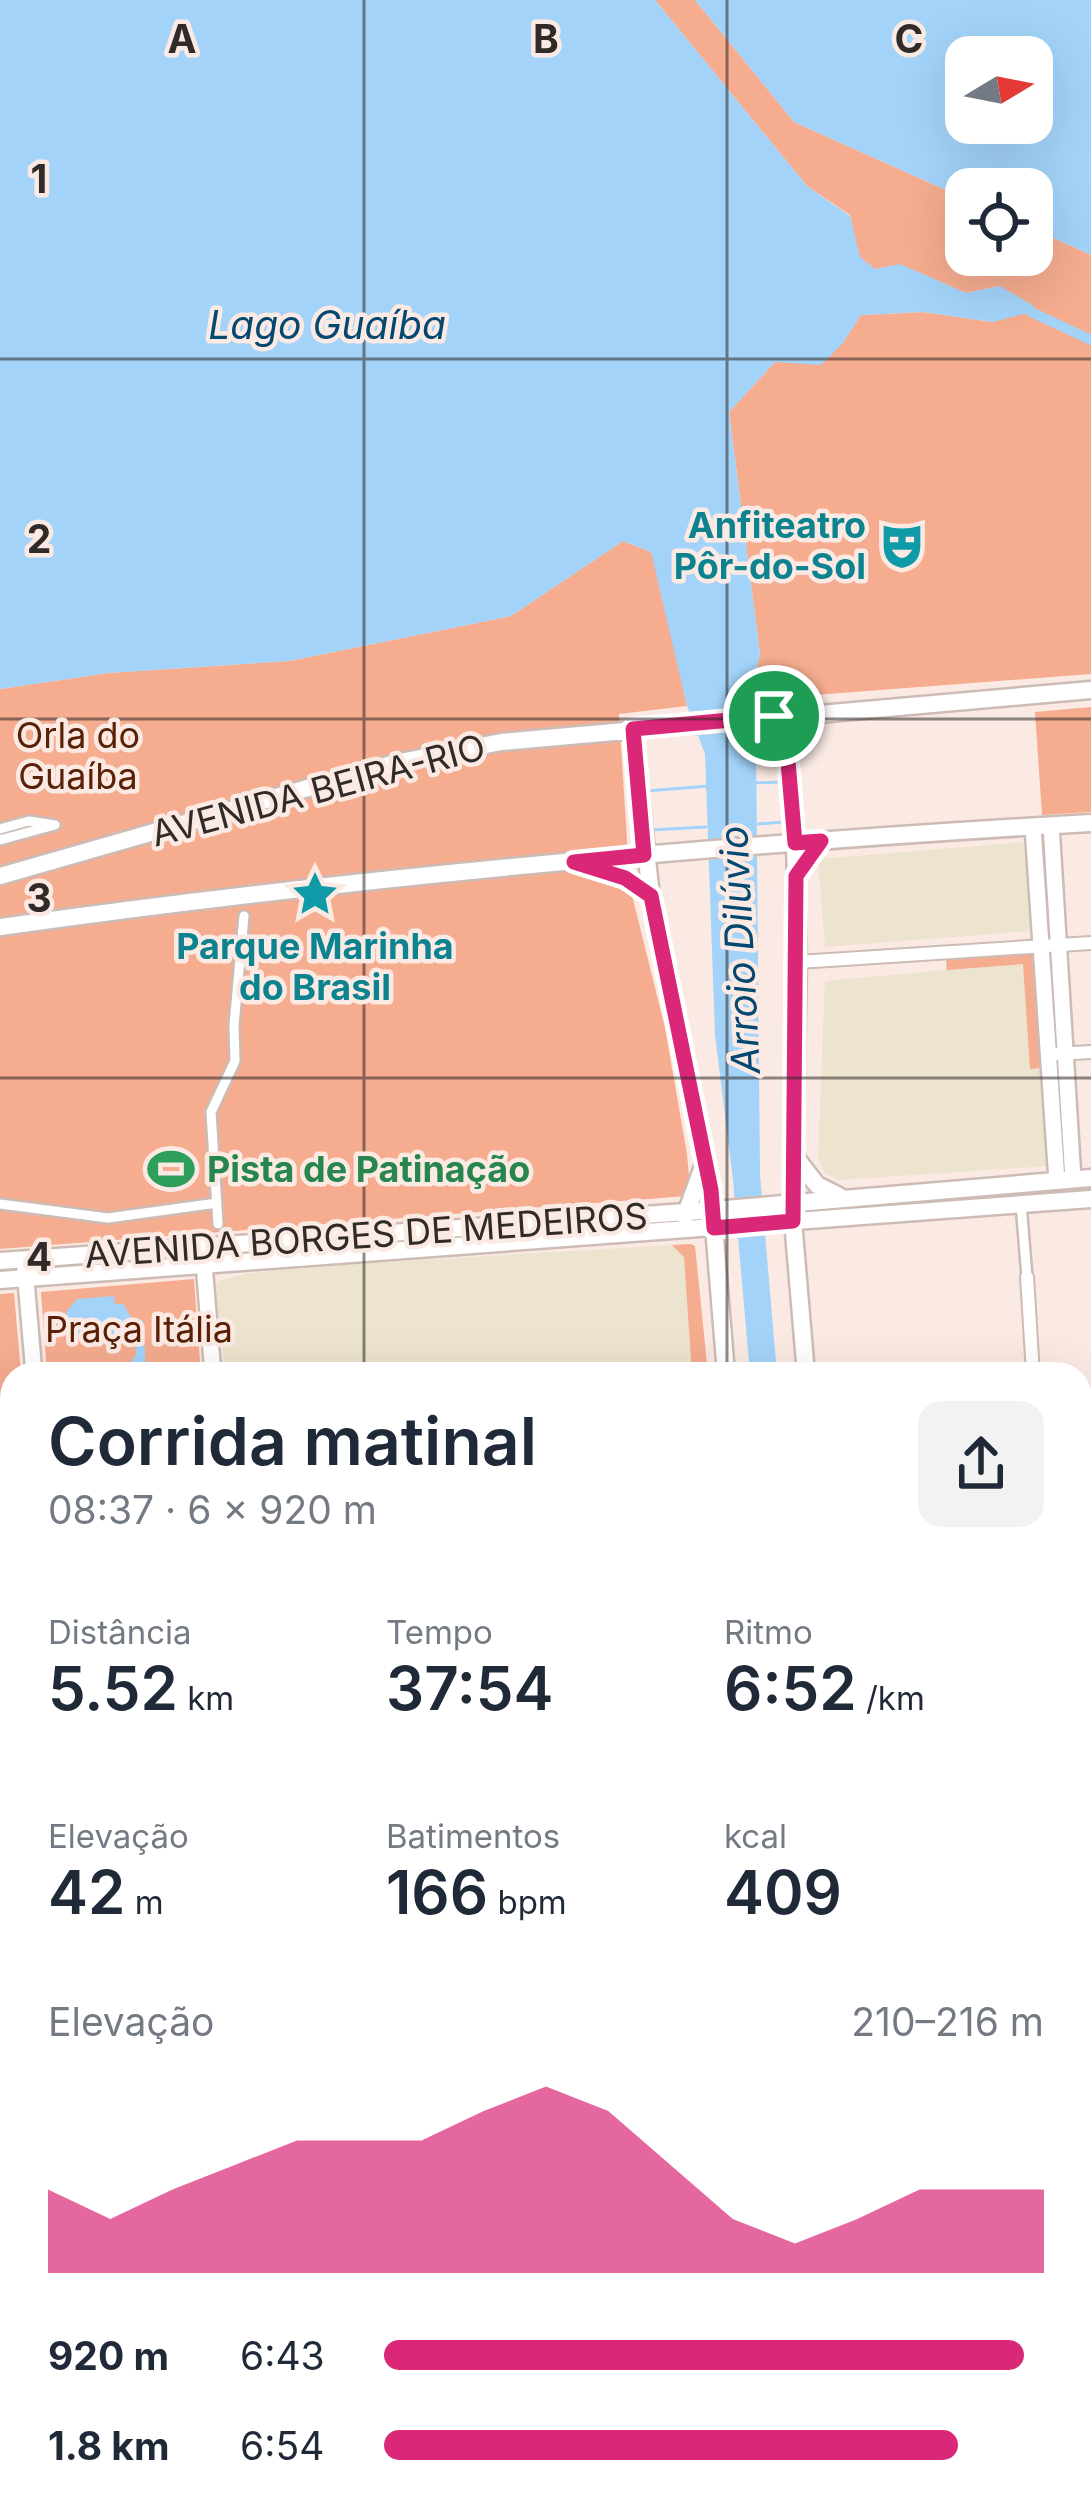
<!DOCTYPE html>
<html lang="pt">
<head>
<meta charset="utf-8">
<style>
	body { margin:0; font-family:Inter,sans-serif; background:#f2f2f3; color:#1f2937; height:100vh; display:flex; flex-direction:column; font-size:45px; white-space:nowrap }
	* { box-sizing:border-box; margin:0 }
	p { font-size:39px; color:#747a83 }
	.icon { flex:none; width:66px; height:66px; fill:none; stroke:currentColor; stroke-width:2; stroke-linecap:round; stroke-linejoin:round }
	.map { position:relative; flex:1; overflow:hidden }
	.sheet { position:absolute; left:0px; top:1362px; width:1092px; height:1155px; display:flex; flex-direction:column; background:#fff; border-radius:36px 36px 0 0; box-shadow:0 12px 48px #0002 }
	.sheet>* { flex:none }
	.needle { width:78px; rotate:80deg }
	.tools { position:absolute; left:945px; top:36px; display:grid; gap:24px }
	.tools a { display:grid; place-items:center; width:108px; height:108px; border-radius:24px; background:#fff; box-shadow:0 12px 48px #0002; font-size:60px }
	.pin { position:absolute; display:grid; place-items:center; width:102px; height:102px; color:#fff; margin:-51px; border:6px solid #fff; border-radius:50%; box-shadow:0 3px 12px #0007 }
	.round { display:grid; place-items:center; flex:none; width:126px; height:126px; border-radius:24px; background:#f2f2f3 }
	.overview { display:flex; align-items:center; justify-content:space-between; height:204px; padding:0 48px }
	h1 { font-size:66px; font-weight:600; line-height:90px }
	.stats { display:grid; grid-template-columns:repeat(3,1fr); gap:18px; height:204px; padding:12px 48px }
	.stats div { display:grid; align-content:center }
	.stats b { font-size:60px; font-weight:600 }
	.stats small { font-size:33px; font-weight:400 }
	.stats p { font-size:33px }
	.chart { height:336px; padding:24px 48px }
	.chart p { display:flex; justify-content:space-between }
	.chart svg { width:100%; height:216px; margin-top:12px; fill:#db2777; opacity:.7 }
	ul { padding:0 48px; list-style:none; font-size:39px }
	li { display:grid; grid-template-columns:192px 144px 1fr; align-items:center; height:90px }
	li i { height:30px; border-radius:15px; background:#db2777 }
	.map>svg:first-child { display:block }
	.commercial { fill:#ece4ce }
	.green { fill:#f5ac8f }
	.water { fill:#a3d3f9; fill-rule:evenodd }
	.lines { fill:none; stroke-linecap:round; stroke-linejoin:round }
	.stream { stroke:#a3d3f9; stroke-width:3 }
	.canal { stroke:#a3d3f9; stroke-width:10 }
	.pedestrian-casing { stroke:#cdbcb6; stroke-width:14 }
	.minor-casing { stroke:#cdbcb6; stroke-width:16 }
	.tertiary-casing { stroke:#cdbcb6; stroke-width:20 }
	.secondary-casing { stroke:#cdbcb6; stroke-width:21 }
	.pedestrian { stroke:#fff; stroke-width:9 }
	.minor { stroke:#fff; stroke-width:12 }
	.tertiary { stroke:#fff; stroke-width:15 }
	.secondary { stroke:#fff; stroke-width:16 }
	.route-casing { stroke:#fff; stroke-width:24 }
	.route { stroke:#db2777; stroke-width:15 }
	.grid { fill:none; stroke:#302a28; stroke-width:3; stroke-opacity:0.55 }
	.labels { text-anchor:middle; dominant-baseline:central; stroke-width:9; stroke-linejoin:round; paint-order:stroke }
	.culture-label { font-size:36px; font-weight:bold; fill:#0d838f; stroke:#fbeae4; text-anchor:end }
	.park-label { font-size:36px; fill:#5a2107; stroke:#fbeae4 }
	.street-label { font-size:36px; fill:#302a28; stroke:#fbeae4 }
	.leisure-label { font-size:36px; font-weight:bold; fill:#27864d; stroke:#fbeae4; text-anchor:start }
	.water-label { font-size:39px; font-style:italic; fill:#034870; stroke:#fbeae4 }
	.grid-label { font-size:39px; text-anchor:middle; font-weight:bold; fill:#302a28; stroke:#fbeae4; stroke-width:9; stroke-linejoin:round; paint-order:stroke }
</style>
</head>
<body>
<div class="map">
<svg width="1091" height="2515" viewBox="0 0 1091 2515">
	<rect width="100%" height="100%" fill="#fbeae4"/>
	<path class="commercial" d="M 1024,842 L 1031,931 L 825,947 L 818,859 Z
		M 1034,954 L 1049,1166 L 839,1180 L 825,1173 L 818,1159 L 825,981 L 946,970 L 946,960 Z
		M 691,1244 L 695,1246 L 708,1374 L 225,1374 L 215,1285 L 219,1281 L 249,1273 L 368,1263 Z"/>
	<path class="green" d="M 655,0 L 695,0 L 794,122 L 966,199 L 966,255 L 1032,255 L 1032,228 L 1091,255 L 1091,674 L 749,700 L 760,654 L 729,412 L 775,362 L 842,344 L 861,315 L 923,312 L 993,322 L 1000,286 L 966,293 L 901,265 L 875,269 L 859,257 L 850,215 L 807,186 Z
		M 623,541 L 651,552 L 658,569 L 687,706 L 619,714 L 630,887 L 665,1028 L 687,1154 L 690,1187 L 687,1196 L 0,1249 L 0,689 L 108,673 L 289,661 L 511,616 Z
		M 1091,707 L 1091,812 L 1042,815 L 1035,712 Z
		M 1034,954 L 1041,1068 L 1030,1069 L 1023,964 L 947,970 L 946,960 Z
		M 691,1244 L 695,1246 L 708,1374 L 692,1374 L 684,1257 L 672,1245 Z
		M 194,1279 L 201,1374 L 47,1374 L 41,1292 Z
		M 14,1293 L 21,1374 L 12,1374 L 12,1462 L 0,1462 L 0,1294 Z
		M 12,1735 L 12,1874 L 0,1875 L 0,1736 Z"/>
	<path class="water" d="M 0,0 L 655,0 L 807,186 L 850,216 L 860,257 L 875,269 L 900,264 L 966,293 L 1000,286 L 1034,306 L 1031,312 L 993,322 L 923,312 L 861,315 L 842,344 L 821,365 L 775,362 L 729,412 L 760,654 L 750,700 L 756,740 L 760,1175 L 777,1374 L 750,1374 L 733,1180 L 715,1035 L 705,754 L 687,706 L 651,552 L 623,541 L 511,616 L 289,661 L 108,673 L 0,689 Z
		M 695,0 L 1091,0 L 1091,255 L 1032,228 L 1032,189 L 966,189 L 966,199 L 794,122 ZM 1032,57 L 1032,123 L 966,123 L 966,57 Z
		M 114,1296 L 115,1304 L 123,1304 L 133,1320 L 143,1320 L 146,1374 L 121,1374 L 136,1355 L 135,1336 L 81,1339 L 67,1328 L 66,1312 L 77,1299 Z"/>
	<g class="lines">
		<path class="stream" d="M 754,783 L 780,782
			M 646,791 L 709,786
			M 758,824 L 784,822
			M 650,830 L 706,827"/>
		<path class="canal" d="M 1031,312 L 1091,340"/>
		<defs>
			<path id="pedestrian" d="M 0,829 L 29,821 L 55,825 L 0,840
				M 0,1204 L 108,1218 L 217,1203
				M 1021,1204 L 1027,1277
				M 218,1224 L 211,1112 L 235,1061 L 234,1025 L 244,916"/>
			<path id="minor" d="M 798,962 L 1091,943
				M 1056,1054 L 1091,1052
				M 1027,1277 L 1033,1374
				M 0,1609 L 12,1609
				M 1080,1695 L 1091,1695
				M 0,1722 L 12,1722
				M 0,1887 L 12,1887
				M 0,2218 L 12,2390
				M 1080,2464 L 1091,2463
				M 20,2505 L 20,2515
				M 220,2505 L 220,2515
				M 619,2505 L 620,2515
				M 764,2505 L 764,2515
				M 1004,2505 L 1005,2515"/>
			<path id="tertiary" d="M 1051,825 L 1073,1179
				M 1033,827 L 1057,1181
				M 204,1264 L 213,1374
				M 25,1269 L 34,1374
				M 1080,1988 L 1091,1987
				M 0,2037 L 12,2036
				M 419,2505 L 420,2515"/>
			<path id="secondary" d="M 784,714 L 795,843 L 798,962 L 793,1221 L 806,1374
				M 633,729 L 651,896 L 711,1190 L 726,1374
				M 586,866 L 625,877 L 651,896
				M 0,876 L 395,763 L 501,742 L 1091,690
				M 0,927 C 362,876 726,844 1091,823
				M 793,1154 L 817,1185 L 839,1196
				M 685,1216 L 705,1161
				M 0,1261 L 713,1210 L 1091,1178
				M 0,1280 L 1091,1199
				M 1080,1455 L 1091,1454
				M 0,1474 L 12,1473
				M 0,1494 L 12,1494
				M 1080,2336 L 1091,2335
				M 1080,2352 L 1091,2351
				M 0,2395 L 12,2395
				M 0,2407 L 12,2407
				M 823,2505 L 824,2515
				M 904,2505 L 906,2515"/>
		</defs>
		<use href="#pedestrian" class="pedestrian-casing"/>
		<use href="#minor" class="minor-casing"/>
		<use href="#tertiary" class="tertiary-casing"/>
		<use href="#secondary" class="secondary-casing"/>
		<use href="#pedestrian" class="pedestrian"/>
		<use href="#minor" class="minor"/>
		<use href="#tertiary" class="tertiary"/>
		<use href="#secondary" class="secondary"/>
	</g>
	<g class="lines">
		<defs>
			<path id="route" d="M 784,715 L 795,843 L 821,841 L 796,876 L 793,1221 L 714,1228 L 711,1190 L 651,896 L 625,878 L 574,862 L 644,855 L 633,729 Z"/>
		</defs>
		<use href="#route" class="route-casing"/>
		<use href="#route" class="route"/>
	</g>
	<path class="grid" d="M 364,0 L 364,1374M 727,0 L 727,1374M 0,359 L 1091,359M 0,719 L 1091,719M 0,1078 L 1091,1078M 0,1437 L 12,1437M 1080,1437 L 1091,1437M 0,1796 L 12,1796M 1080,1796 L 1091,1796M 0,2156 L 12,2156M 1080,2156 L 1091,2156M 364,2505 L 364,2515M 727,2505 L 727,2515"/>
	<defs>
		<symbol id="theatre-bare" viewBox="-9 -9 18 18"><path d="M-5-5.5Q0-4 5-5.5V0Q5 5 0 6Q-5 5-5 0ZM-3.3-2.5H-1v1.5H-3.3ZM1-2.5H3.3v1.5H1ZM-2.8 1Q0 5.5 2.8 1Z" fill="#0f9aa8" stroke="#fbeae4" stroke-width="2.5" paint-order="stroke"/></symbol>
		<symbol id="sight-bare" viewBox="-9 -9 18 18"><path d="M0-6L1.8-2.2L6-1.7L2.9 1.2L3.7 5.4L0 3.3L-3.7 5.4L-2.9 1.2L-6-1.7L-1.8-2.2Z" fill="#0f9aa8" stroke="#fbeae4" stroke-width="2.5" paint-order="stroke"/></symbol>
		<symbol id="stadium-bare" viewBox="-9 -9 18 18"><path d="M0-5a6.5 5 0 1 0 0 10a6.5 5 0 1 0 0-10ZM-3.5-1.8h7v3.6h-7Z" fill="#2e9e5b" stroke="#fbeae4" stroke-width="2.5" paint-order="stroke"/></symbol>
	</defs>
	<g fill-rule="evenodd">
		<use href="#theatre-bare" x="869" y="513" width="66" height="66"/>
		<use href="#sight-bare" x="282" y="861" width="66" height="66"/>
		<use href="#stadium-bare" x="138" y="1136" width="66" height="66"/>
	</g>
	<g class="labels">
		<g class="culture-label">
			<text x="866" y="525">Anfiteatro<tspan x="866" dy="41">Pôr-do-Sol</tspan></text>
			<text x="315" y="946" text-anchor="middle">Parque Marinha<tspan x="315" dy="41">do Brasil</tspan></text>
		</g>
		<g class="park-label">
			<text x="78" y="735">Orla do<tspan x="78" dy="41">Guaíba</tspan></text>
			<text x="139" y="1329">Praça Itália</text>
		</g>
		<g class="street-label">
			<text transform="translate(318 790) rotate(-15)">AVENIDA BEIRA-RIO</text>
			<text transform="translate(366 1235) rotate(-4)">AVENIDA BORGES DE MEDEIROS</text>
		</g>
		<g class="leisure-label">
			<text x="207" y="1169">Pista de Patinação</text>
		</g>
		<g class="water-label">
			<text x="327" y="324">Lago Guaíba</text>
			<text transform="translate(739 950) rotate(-93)">Arroio Dilúvio</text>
		</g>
	</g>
	<g class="grid-label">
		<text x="182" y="53">A</text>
		<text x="546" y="53">B</text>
		<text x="909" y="53">C</text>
		<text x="39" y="193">1</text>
		<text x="39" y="553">2</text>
		<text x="39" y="912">3</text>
		<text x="39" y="1271">4</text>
	</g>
</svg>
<div class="tools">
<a><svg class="needle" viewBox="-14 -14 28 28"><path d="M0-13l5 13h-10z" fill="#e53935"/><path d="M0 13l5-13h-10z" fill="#747a83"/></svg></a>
<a><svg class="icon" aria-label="locate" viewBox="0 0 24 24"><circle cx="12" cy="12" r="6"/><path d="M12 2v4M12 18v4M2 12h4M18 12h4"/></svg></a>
</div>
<div class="pin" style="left:774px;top:716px;background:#1e9e55"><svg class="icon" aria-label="arrive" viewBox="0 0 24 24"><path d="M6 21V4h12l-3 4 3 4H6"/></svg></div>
<section class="sheet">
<div class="overview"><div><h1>Corrida matinal</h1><p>08:37 · 6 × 920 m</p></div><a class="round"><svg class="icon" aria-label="share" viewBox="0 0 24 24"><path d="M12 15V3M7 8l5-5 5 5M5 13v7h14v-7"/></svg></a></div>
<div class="stats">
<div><p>Distância</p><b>5.52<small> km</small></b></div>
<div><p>Tempo</p><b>37:54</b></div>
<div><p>Ritmo</p><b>6:52<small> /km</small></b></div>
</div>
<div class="stats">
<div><p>Elevação</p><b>42<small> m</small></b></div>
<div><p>Batimentos</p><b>166<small> bpm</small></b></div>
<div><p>kcal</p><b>409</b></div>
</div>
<div class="chart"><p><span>Elevação</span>210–216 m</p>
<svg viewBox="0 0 160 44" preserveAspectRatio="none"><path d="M0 44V27L10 33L20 27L30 22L40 17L50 17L60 17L70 11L80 6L90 11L100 22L110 33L120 38L130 33L140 27L150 27L160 27V44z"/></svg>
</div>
<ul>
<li><b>920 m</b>6:43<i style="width:97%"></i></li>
<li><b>1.8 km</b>6:54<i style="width:87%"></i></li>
</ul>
</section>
</div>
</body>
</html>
